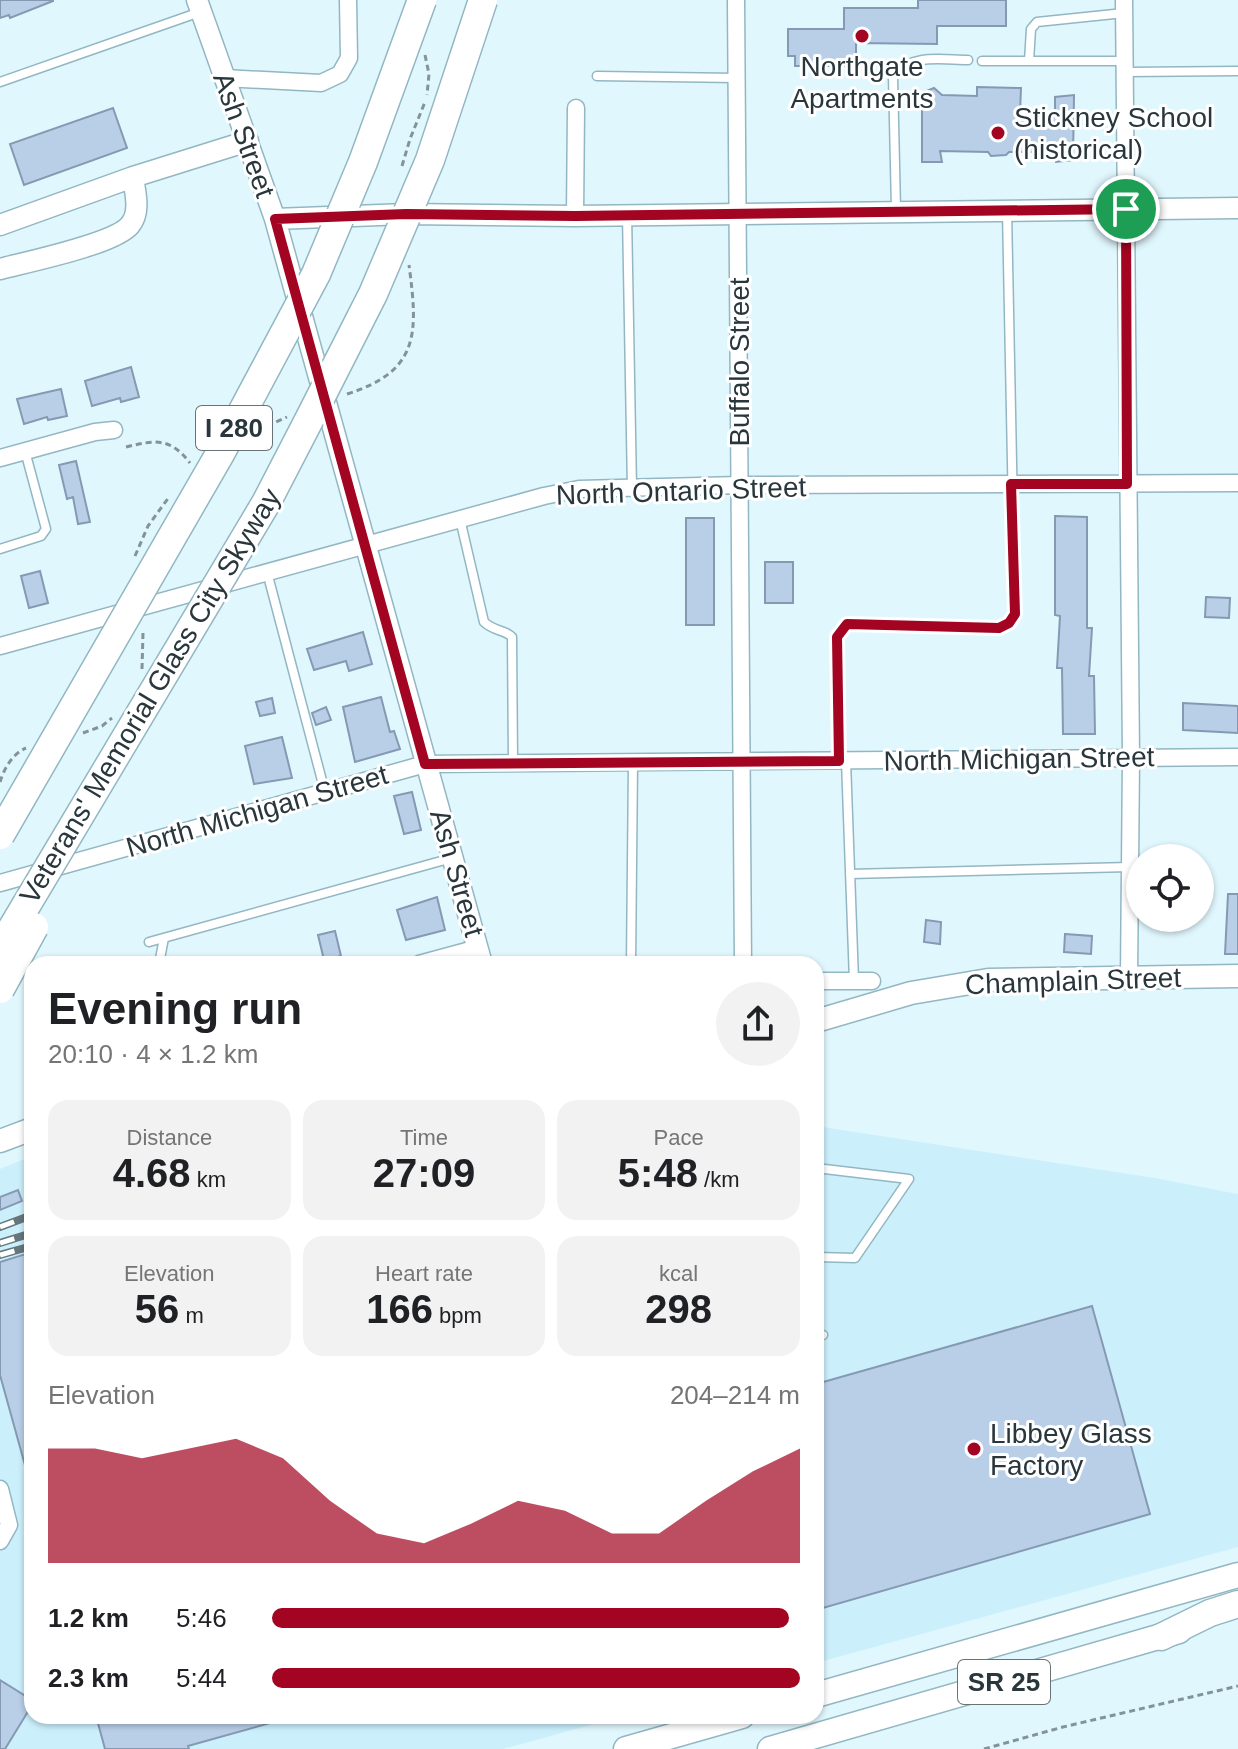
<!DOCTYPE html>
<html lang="en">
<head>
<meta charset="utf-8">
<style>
	body { margin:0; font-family:Helvetica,sans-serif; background:#f2f2f2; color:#202124; height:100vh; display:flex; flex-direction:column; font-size:30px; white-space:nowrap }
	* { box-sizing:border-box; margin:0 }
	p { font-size:26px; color:#757577 }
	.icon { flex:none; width:44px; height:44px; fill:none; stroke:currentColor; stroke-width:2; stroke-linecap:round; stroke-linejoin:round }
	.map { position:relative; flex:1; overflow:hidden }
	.details { position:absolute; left:24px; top:956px; width:800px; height:768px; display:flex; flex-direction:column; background:#fff; border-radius:24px; box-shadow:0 2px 6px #0004 }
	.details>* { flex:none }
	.controls { position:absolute; left:1126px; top:844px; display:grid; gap:16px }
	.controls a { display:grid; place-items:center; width:88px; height:88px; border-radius:50%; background:#fff; box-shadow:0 2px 6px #0004; font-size:40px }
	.pin { position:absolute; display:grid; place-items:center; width:68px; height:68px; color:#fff; margin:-34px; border:4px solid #fff; border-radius:50%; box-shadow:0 2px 8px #0007 }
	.round { display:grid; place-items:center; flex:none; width:84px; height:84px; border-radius:42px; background:#f2f2f2 }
	.headline { display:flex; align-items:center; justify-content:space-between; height:136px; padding:0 24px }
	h1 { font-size:44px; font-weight:700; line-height:60px }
	.figures { display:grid; grid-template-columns:repeat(3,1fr); gap:12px; height:136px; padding:8px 24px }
	.figures div { display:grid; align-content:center; border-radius:20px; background:#f2f2f2; text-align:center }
	.figures b { font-size:40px; font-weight:700 }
	.figures small { font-size:22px; font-weight:400 }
	.figures p { font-size:22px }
	.chart { height:224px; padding:16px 24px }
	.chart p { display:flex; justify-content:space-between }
	.chart svg { width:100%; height:144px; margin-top:8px; fill:#a20421; opacity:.7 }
	ul { padding:0 24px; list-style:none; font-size:26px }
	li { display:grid; grid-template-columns:128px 96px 1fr; align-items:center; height:60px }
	li i { height:20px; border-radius:10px; background:#a20421 }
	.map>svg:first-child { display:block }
	.built { fill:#cbf0fc }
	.building { fill:#b9cfe8; stroke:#859ab2; stroke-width:2 }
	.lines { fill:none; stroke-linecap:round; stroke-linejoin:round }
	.service-casing { stroke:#92b7c2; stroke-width:11 }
	.minor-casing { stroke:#92b7c2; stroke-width:19 }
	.tertiary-casing { stroke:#92b7c2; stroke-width:23 }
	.secondary-casing { stroke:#92b7c2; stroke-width:25 }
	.primary-casing { stroke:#92b7c2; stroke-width:27 }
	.trunk-casing { stroke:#92b7c2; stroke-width:29 }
	.path { stroke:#82949a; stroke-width:3; stroke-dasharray:6 4; stroke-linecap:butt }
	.service { stroke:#fff; stroke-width:8 }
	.minor { stroke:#fff; stroke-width:16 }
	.tertiary { stroke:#fff; stroke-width:20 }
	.secondary { stroke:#fff; stroke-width:22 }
	.primary { stroke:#fff; stroke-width:24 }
	.trunk { stroke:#fff; stroke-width:26 }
	.rail-casing { stroke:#67787d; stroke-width:8 }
	.rail { stroke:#fff; stroke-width:5; stroke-dasharray:15; stroke-linecap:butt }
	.motorway-bridge-casing { stroke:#92b7c2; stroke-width:31; stroke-linecap:butt }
	.motorway-bridge { stroke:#fff; stroke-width:28 }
	.route-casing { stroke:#fff; stroke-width:16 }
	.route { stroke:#a20421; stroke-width:10 }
	.poi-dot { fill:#a20421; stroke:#fff; stroke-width:3 }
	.labels { text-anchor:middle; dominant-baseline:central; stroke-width:6; stroke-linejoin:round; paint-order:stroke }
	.shield { fill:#fff; stroke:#697376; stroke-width:2 }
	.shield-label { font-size:26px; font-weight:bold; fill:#29373c }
	.poi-label { font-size:28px; fill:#29373c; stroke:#fff; text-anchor:start }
	.street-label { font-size:28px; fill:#29373c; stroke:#fff }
</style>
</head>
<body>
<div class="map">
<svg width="1238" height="1749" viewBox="0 0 1238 1749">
	<rect width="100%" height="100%" fill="#e1f7fe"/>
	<path class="built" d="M 816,1126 L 1155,1178 L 1238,1194 L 1238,1547 L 816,1663 Z
		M 32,1156 L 32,1716 L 623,1716 L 503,1749 L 0,1749 L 0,1169 Z"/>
	<path class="building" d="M 0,0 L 53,0 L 53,1 L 10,18 L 9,15 L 0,18 Z
		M 918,0 L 1006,0 L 1006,26 L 937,26 L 937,44 L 856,43 L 856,66 L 795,66 L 795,56 L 788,56 L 788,29 L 844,29 L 844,8 L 918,8 Z
		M 977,87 L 1021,88 L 1020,113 L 1055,114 L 1055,97 L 1074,95 L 1073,160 L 1056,162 L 1056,152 L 1009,152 L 1006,155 L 991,156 L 988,152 L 940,151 L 942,162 L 922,162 L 922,99 L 924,92 L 934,88 L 942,95 L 977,96 Z
		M 113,108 L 127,148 L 24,185 L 10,144 Z
		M 131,367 L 139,397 L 121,402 L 120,398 L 92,406 L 85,381 Z
		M 61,389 L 67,416 L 48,420 L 47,417 L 24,424 L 17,399 Z
		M 76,461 L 90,522 L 78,524 L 73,497 L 67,499 L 59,465 Z
		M 1055,516 L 1087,517 L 1087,628 L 1092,628 L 1089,676 L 1094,676 L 1095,734 L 1063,734 L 1062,668 L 1057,668 L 1060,616 L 1055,615 Z
		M 686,518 L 714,518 L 714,625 L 686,625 Z
		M 765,562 L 793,562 L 793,603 L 765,603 Z
		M 40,571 L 48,603 L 29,608 L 21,576 Z
		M 1206,597 L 1230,598 L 1229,618 L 1205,617 Z
		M 363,632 L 372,664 L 349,671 L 346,661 L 314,670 L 307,649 Z
		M 381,697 L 390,732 L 394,731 L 400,749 L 355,762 L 343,707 Z
		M 272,698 L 275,713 L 260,716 L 256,702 Z
		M 1183,703 L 1238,706 L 1238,733 L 1183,730 Z
		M 326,707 L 331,720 L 316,725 L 312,713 Z
		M 282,737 L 292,778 L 254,784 L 245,746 Z
		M 412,792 L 421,830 L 404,834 L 394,796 Z
		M 1228,894 L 1238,894 L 1238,954 L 1225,954 Z
		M 437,897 L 445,930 L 406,940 L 397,910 Z
		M 926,920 L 941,922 L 940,944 L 924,942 Z
		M 335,931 L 341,956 L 324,960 L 318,935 Z
		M 1065,934 L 1092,936 L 1091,954 L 1064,952 Z
		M 18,1190 L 22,1201 L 0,1210 L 0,1197 Z
		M 32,1252 L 32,1476 L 28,1476 L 0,1375 L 0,1262 Z
		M 1092,1306 L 1150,1514 L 816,1610 L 816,1384 Z
		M 0,1680 L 32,1700 L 32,1705 L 5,1749 L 0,1749 Z
		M 96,1716 L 281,1716 L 281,1720 L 188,1746 L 189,1749 L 105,1749 Z"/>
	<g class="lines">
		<defs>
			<path id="service" d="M 982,61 L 1125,61
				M 1029,61 L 1031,29 L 1037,22 L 1124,13
				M 1125,72 L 1238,71
				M 597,76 L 736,78
				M 0,82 L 200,12
				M 896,210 L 893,76 C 910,53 943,60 968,60
				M 627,214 L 632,489
				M 460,519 L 484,622 C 495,632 504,629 512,637 L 513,763
				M 0,549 L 41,536 L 46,529 L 25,451
				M 267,572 L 325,792
				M 839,761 L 837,637 L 847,624 L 999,628 L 1009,623 L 1015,614 L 1007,211
				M 846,761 L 854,981
				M 850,874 L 1130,867
				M 149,942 L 452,858
				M 159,964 L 164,938
				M 631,964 L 633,763
				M 816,1168 L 909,1179 L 855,1258 L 816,1257
				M 816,1333 L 823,1335"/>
			<path id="minor" d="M 736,0 L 743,964
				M 1124,0 L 1131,758 L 1129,977
				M 224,78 L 321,83 L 340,74 L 349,58 L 348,0
				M 575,216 L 576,108
				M 0,458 L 95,432 L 114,430
				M 0,646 L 544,496 L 579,489 L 740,485 L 1238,483
				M 0,883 L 425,764 L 1238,757
				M 419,964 L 478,948
				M 816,981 L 872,981
				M 0,1489 L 9,1525 L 0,1541"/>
			<path id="tertiary" d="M 197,0 L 275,219 L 482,964
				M 275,219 L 406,214 L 575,216 L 1238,208
				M 0,225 L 133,177 L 248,141
				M 0,269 C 27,262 115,244 130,225 C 141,212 135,192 133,177"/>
			<path id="secondary" d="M 816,1021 L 911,993 L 988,980 L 1238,976
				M 0,1141 L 32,1129"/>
			<path id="primary" d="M 816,1695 L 1238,1575
				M 626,1749 L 742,1716
				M 770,1749 L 1179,1631"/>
			<path id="trunk" d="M 1161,1637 L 1210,1613 L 1238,1604"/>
		</defs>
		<use href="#service" class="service-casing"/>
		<use href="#minor" class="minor-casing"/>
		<use href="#tertiary" class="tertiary-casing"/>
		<use href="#secondary" class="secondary-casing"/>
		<use href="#primary" class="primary-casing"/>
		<use href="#trunk" class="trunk-casing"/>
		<path class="path" d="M 425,55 L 429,74 L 427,95
			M 402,166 L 410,139 L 425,102
			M 347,394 C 420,371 418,333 409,265
			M 258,430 L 287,417
			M 126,447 C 155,440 170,437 190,463
			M 135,556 L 148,526 L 169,497
			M 142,669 L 143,633
			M 83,733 L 102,726 L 112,718
			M 0,782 C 4,769 12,754 26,748
			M 984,1749 L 1063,1727 L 1238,1686"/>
		<use href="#service" class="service"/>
		<use href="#minor" class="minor"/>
		<use href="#tertiary" class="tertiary"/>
		<use href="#secondary" class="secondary"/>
		<use href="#primary" class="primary"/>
		<use href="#trunk" class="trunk"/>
		<defs>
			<path id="rail" d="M 0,1227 L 32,1215
				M 0,1243 L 32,1233
				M 0,1255 L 32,1246"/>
		</defs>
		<use href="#rail" class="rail-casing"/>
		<use href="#rail" class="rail"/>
		<defs>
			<path id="motorway-bridge" d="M 0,835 L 221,452 L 316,274 L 363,162 L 422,0
				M 0,949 L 266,503 L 310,418 L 373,294 L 430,160 L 483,0
				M 0,989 L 34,927"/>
		</defs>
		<use href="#motorway-bridge" class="motorway-bridge-casing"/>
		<use href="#motorway-bridge" class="motorway-bridge"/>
	</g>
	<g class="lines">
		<defs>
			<path id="route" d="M 1126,209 L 1127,484 L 1011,484 L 1015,614 L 1009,623 L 999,628 L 847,624 L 837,637 L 839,761 L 425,764 L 275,219 L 406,214 L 575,216 Z"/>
		</defs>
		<use href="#route" class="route-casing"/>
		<use href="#route" class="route"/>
	</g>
	<g class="poi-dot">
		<circle cx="862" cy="36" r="8"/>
		<circle cx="998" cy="133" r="8"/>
		<circle cx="974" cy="1449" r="8"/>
	</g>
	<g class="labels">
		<g class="shield">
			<rect x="196" y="406" width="76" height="44" rx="6"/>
			<rect x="958" y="1660" width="92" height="44" rx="6"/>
		</g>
		<g class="shield-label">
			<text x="234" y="428">I 280</text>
			<text x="1004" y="1682">SR 25</text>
		</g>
		<g class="poi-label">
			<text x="862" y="66" text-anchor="middle">Northgate<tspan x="862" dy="32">Apartments</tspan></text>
			<text x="1014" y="117">Stickney School<tspan x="1014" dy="32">(historical)</tspan></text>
			<text x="990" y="1433">Libbey Glass<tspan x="990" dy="32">Factory</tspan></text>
		</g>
		<g class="street-label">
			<text transform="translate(244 135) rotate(70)">Ash Street</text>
			<text transform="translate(739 362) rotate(-90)">Buffalo Street</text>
			<text transform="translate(681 491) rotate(-2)">North Ontario Street</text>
			<text transform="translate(150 696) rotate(-59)">Veterans' Memorial Glass City Skyway</text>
			<text transform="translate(1019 759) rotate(-1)">North Michigan Street</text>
			<text transform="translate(257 811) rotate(-16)">North Michigan Street</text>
			<text transform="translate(457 873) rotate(74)">Ash Street</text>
			<text transform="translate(1073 981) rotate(-2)">Champlain Street</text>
		</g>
	</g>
</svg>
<div class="controls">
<a><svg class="icon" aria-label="locate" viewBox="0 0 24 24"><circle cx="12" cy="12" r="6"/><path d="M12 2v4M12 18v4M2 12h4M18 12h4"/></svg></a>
</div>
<div class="pin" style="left:1126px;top:209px;background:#1e9e55"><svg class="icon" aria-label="arrive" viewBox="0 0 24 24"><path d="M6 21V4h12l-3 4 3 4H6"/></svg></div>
<section class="details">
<div class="headline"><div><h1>Evening run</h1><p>20:10 · 4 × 1.2 km</p></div><a class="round"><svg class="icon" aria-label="share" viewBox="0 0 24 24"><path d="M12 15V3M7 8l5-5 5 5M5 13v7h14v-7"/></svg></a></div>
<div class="figures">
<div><p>Distance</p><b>4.68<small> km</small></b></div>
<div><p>Time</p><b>27:09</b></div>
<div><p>Pace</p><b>5:48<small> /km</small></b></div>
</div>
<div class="figures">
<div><p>Elevation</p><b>56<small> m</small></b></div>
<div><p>Heart rate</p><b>166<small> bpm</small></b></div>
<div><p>kcal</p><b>298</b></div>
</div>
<div class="chart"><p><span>Elevation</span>204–214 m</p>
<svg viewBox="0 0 160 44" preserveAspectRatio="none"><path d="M0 44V9L10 9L20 12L30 9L40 6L50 12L60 25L70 35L80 38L90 32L100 25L110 28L120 35L130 35L140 25L150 16L160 9V44z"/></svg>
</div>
<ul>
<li><b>1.2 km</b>5:46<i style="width:98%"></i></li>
<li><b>2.3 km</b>5:44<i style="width:100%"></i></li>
</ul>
</section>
</div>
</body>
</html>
